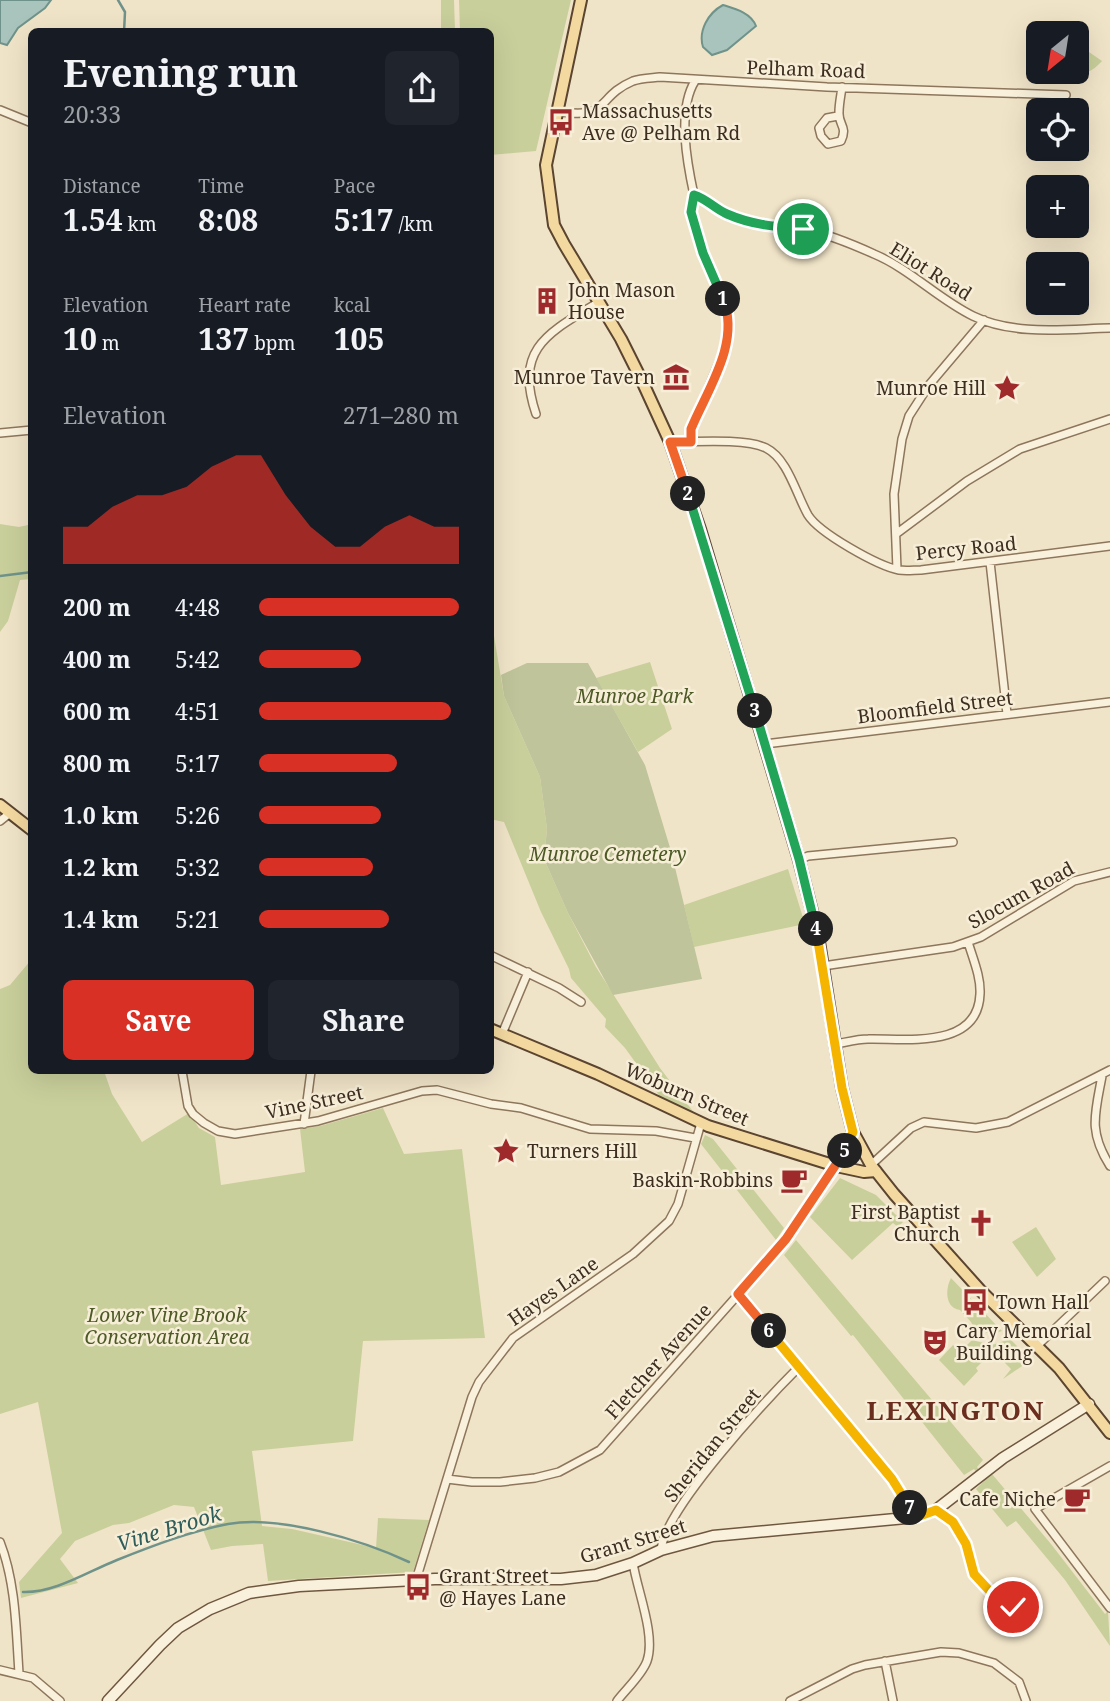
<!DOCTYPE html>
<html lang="en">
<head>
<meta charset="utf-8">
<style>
	body { margin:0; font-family:"Noto Serif",serif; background:#20242c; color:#f1f3f6; height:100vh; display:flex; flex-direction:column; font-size:26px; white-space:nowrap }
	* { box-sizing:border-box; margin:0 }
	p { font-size:23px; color:#9ea1a6 }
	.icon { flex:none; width:38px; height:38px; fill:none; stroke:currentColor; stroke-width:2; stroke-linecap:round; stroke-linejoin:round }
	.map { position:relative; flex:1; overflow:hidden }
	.sheet { position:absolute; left:28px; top:28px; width:466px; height:1046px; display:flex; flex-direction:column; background:#171b24; border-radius:10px; box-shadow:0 7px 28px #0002 }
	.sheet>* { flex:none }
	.needle { width:46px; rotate:210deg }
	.controls { position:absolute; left:1026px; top:21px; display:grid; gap:14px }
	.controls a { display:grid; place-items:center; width:63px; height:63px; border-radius:10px; background:#171b24; box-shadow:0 7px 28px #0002; font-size:35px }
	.pin { position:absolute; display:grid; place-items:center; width:60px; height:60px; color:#fff; margin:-30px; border:4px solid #fff; border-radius:50%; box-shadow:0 2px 7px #0007 }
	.km { position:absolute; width:35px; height:35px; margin:-18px; border-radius:50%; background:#222; color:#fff; font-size:19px; line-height:35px; text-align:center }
	.round { display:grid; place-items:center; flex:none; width:74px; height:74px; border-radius:10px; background:#20242c }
	.overview { display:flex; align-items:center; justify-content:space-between; height:119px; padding:0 35px }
	h1 { font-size:38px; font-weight:700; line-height:52px }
	.metrics { display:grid; grid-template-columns:repeat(3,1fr); gap:10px; height:119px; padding:7px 35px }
	.metrics div { display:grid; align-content:center }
	.metrics b { font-size:30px; font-weight:700 }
	.metrics small { font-size:19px; font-weight:400 }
	.metrics p { font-size:19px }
	.chart { height:196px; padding:14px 35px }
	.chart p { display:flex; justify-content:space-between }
	.chart svg { width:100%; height:126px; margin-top:7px; fill:#d93025; opacity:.7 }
	.cta { display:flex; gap:14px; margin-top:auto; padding:14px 35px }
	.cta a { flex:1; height:80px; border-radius:10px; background:#d93025; color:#fff; font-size:28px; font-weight:700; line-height:80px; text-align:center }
	.cta a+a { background:#20242c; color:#f1f3f6 }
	ul { padding:0 35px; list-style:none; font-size:23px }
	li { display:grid; grid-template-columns:112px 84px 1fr; align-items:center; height:52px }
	li i { height:18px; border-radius:9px; background:#d93025 }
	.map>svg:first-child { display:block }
	.green { fill:#c9cf9b }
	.cemetery { fill:#bfc49a }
	.water { fill:#a9c4bc; stroke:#6f938a; stroke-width:2 }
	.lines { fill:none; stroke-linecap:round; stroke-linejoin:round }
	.stream { stroke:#6f938a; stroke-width:2.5 }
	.street-casing { stroke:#8d765c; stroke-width:10 }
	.secondary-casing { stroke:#6f573f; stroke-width:13 }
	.primary-casing { stroke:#5b4430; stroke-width:14 }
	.street { stroke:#faf1dc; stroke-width:7 }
	.secondary { stroke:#faf1dc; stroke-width:10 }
	.primary { stroke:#f3d9a0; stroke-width:10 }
	.split-1-casing { stroke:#fff; stroke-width:14 }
	.split-2-casing { stroke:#fff; stroke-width:14 }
	.split-3-casing { stroke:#fff; stroke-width:14 }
	.split-4-casing { stroke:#fff; stroke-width:14 }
	.split-5-casing { stroke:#fff; stroke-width:14 }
	.split-6-casing { stroke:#fff; stroke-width:14 }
	.split-7-casing { stroke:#fff; stroke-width:14 }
	.split-8-casing { stroke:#fff; stroke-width:14 }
	.split-1 { stroke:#22a559; stroke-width:9 }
	.split-2 { stroke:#f0652b; stroke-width:9 }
	.split-3 { stroke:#22a559; stroke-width:9 }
	.split-4 { stroke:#22a559; stroke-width:9 }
	.split-5 { stroke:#f5b400; stroke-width:9 }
	.split-6 { stroke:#f0652b; stroke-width:9 }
	.split-7 { stroke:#f5b400; stroke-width:9 }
	.split-8 { stroke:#f5b400; stroke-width:9 }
	.labels { text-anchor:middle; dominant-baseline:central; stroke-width:5; stroke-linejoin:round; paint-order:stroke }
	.street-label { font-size:19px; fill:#3d2e20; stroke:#f7eed8 }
	.poi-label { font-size:19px; fill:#3d2e20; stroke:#f7eed8; text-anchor:start }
	.park-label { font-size:19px; font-style:italic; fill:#4d5a26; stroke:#f7eed8 }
	.water-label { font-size:21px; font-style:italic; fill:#2f5d5a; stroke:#f7eed8 }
	.district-label { font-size:26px; font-weight:bold; letter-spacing:2px; fill:#6b2e1e; stroke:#f7eed8 }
</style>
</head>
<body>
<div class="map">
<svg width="1110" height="1701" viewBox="0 0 1110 1701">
	<rect width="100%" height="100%" fill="#f0e4c8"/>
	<path class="green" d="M 441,0 L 454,0 L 455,31 L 441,31 Z
		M 459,0 L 571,0 L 536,151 L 490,155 L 490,32 L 460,31 Z
		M 1076,43 L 1102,61 C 1090,75 1074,79 1057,72 L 1076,72 Z
		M 0,524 L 19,527 L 32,524 L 31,579 L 20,580 L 8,621 L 0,632 Z
		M 490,612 L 504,696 L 540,777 L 547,829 L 544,859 L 568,913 L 596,967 L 660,1068 L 695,1114 L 661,1098 L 625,1048 L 605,1027 L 606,1019 L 571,978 L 569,969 L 541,912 L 504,822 L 490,819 Z
		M 650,662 L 672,729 L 638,752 L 596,678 Z
		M 788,869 L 805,924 L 694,947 L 684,905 Z
		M 31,960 L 32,1071 L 104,1071 L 112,1094 L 142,1142 L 189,1113 L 199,1128 L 215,1137 L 221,1185 L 305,1172 L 300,1129 L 320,1126 L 383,1108 L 404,1154 L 462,1149 L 485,1338 L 363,1341 L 353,1441 L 252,1451 L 262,1526 L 292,1529 L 376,1548 L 378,1518 L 429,1520 L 413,1572 L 268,1581 L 263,1544 L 232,1546 L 211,1550 L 194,1507 L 174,1505 L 129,1523 L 113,1525 L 75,1541 L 60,1559 L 78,1583 L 21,1598 L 19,1582 L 62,1533 L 38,1402 L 0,1414 L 0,989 L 10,985 Z
		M 705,1135 L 713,1139 L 784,1228 L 776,1240 L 701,1144 Z
		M 840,1178 L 876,1195 L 903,1222 L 898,1227 L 893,1223 L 852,1260 L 810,1217 Z
		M 1036,1227 L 1056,1259 L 1037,1277 L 1012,1242 Z
		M 796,1240 L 983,1460 L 977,1467 L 986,1479 L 992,1474 L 1051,1544 L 1105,1614 L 1108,1611 L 1110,1646 L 1065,1580 L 1016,1521 L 1007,1527 L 976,1489 L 984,1481 L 974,1469 L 964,1475 L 853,1335 L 851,1336 L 784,1255 Z
		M 951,1278 L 1002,1331 L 993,1334 L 975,1330 L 971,1322 L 960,1310 C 945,1308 945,1289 951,1278 Z
		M 1010,1339 L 1028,1357 L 1028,1362 L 1003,1379 L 1011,1369 L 996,1354 L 994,1356 L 990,1354 L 976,1368 L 978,1371 L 964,1386 L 939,1360 L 953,1345 L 960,1352 L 972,1340 L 992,1345 Z"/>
	<path class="cemetery" d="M 527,663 L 588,663 L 645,765 L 671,851 L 702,979 L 613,995 L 568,913 L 544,859 L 547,829 L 540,777 L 504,696 L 501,675 Z"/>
	<path class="water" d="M 0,0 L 51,0 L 45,8 L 18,28 L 7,45 L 0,43 Z
		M 723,5 C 736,9 751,13 756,26 L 727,50 L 712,55 L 703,47 C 698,31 708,13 723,5 Z"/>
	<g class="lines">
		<path class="stream" d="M 118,0 L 125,12 L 124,32
			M 0,576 L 32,572
			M 23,1592 C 55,1593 87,1572 117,1560 C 152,1546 191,1531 228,1524 C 280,1515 362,1540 409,1562"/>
		<defs>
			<path id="street" d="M 695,81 C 677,110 687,163 694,195 C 711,201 723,214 741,219 C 762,226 783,225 804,229 C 827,234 852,244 874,254 C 910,269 938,299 973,316 C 1014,336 1066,329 1110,328
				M 0,110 L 32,123
				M 556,111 C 611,121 595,97 633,81 C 641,78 652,78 660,77 L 827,87 L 1066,95
				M 838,116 L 827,118 L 819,128 L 821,136 L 828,144 L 841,141 C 848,126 838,125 839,112 C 839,104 841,95 842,87
				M 536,414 C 514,348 548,333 599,302
				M 0,433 L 32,430
				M 670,442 C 694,442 745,438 766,448 C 788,459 796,494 808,515 C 819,533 878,566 899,570 C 906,571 914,570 921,570 L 1110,546
				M 691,442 L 691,429 L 726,346 L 729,321 L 726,307 L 703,253 L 691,212 L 694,195
				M 896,534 L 967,481 L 1020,449 L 1110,419
				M 990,562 L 1007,714
				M 897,569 L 894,494 L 902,439 L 909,416 L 929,385 L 984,320
				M 765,744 L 1110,702
				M 0,821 L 10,813
				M 799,860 L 808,856 L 953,842
				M 490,955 L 559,988 L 581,1002
				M 823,966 L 953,947 L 981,937 L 1074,881 L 1110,872
				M 502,1034 L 528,972
				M 836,1044 C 847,1042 858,1039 868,1039 C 905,1038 978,1050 980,994 C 981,977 973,959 968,942
				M 182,1071 L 188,1106 L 193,1114 L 204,1123 L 218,1131 L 235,1134 L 318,1121 L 422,1091 L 437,1090 L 491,1104 L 521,1108 L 590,1129 L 656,1131 L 695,1138
				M 1102,1076 C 1095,1114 1088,1131 1110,1166
				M 304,1124 L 311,1071
				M 871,1165 L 911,1128 L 924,1122 L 976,1128 L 1008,1122 L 1110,1070
				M 738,1294 L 892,1479 L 917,1517
				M 1038,1345 L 1105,1281
				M 1110,1466 L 1035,1509 L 1110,1608
				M 447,1479 L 472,1482 L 500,1482 L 535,1478 L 559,1472 L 600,1450 L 776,1252 L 836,1166
				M 936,1510 L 953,1522 L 966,1544 L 974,1574 L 997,1599 L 1013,1607
				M 0,1542 C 16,1583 16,1630 19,1673
				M 661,1550 C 665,1508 767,1399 799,1367
				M 416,1580 L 472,1397 L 479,1382 L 513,1338 L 633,1254 L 669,1221 L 678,1204 L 701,1123
				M 885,1661 L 893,1701
				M 0,1670 L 33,1678 L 60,1701
				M 617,1701 C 626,1689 642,1675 647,1661 C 656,1635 637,1590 633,1563
				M 790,1701 L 852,1669 L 865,1665 L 941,1652 L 959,1653 L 994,1663 L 1019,1682 L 1026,1701"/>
			<path id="secondary" d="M 108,1701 L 160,1645 L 178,1628 L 210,1609 L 249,1593 L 299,1586 L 435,1579 L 561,1579 L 596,1575 L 633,1563 L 661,1550 L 713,1536 L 917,1517 L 936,1510 L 1003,1458 L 1089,1404"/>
			<path id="primary" d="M 581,0 L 546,165 L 554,225 L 564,244 L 621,339 L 642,381 L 670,442 L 700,529 L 799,860 L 818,935 L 842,1088 L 853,1132 L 871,1165 L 894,1194 L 980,1290 L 1059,1368 L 1110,1433
				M 0,805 L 32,830
				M 490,1029 L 598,1074 L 708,1126 L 836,1166 L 864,1172 L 876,1171
				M 836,1166 L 849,1146 L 853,1132"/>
		</defs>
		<use href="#street" class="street-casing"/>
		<use href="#secondary" class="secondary-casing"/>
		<use href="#primary" class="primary-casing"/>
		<use href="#street" class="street"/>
		<use href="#secondary" class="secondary"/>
		<use href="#primary" class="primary"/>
	</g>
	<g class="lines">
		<defs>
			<path id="split-1" d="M 723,299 L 703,253 L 691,212 L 694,195 C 707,199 715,209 727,214 C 752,225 777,227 803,229"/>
			<path id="split-2" d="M 688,494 L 670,442 L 691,442 L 691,429 C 707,390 741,343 723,299"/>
			<path id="split-3" d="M 688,494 L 755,711"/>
			<path id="split-4" d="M 755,711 L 799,859 L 816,929"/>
			<path id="split-5" d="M 816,929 L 842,1088 L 853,1132 L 845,1151"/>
			<path id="split-6" d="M 769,1331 L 738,1294 L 786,1239 L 845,1151"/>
			<path id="split-7" d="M 769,1331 L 892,1479 L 910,1508"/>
			<path id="split-8" d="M 910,1508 L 917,1517 L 936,1510 L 953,1522 L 966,1544 L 974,1574 L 997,1599 L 1013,1607"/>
		</defs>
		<use href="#split-1" class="split-1-casing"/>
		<use href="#split-2" class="split-2-casing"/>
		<use href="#split-3" class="split-3-casing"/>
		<use href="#split-4" class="split-4-casing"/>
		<use href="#split-5" class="split-5-casing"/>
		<use href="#split-6" class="split-6-casing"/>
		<use href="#split-7" class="split-7-casing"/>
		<use href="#split-8" class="split-8-casing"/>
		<use href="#split-1" class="split-1"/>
		<use href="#split-2" class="split-2"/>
		<use href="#split-3" class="split-3"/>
		<use href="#split-4" class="split-4"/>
		<use href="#split-5" class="split-5"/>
		<use href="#split-6" class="split-6"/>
		<use href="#split-7" class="split-7"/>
		<use href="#split-8" class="split-8"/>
	</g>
	<defs>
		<symbol id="bus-bare" viewBox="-9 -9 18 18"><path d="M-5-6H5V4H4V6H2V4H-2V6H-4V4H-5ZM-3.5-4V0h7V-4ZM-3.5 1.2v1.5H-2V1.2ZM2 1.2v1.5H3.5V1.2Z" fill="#9e2a2b" stroke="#f7eed8" stroke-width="2.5" paint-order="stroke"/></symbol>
		<symbol id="building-bare" viewBox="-9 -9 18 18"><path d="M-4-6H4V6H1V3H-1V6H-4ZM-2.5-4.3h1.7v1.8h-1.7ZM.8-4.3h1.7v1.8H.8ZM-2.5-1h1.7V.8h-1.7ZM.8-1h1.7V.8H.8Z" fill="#9e2a2b" stroke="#f7eed8" stroke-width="2.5" paint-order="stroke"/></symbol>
		<symbol id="museum-bare" viewBox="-9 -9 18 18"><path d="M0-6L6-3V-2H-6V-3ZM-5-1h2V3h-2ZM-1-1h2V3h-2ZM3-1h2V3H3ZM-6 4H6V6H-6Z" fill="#9e2a2b" stroke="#f7eed8" stroke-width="2.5" paint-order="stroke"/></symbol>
		<symbol id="sight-bare" viewBox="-9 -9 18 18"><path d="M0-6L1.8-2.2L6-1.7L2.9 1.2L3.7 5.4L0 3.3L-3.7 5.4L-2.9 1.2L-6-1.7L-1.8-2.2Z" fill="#9e2a2b" stroke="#f7eed8" stroke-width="2.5" paint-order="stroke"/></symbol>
		<symbol id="cafe-bare" viewBox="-9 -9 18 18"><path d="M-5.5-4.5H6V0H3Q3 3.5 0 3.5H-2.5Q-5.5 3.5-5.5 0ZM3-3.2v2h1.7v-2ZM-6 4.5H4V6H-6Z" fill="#9e2a2b" stroke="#f7eed8" stroke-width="2.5" paint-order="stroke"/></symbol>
		<symbol id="church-bare" viewBox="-9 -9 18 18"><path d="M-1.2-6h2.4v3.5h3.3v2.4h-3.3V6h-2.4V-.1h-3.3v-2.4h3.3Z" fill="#9e2a2b" stroke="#f7eed8" stroke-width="2.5" paint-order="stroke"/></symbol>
		<symbol id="theatre-bare" viewBox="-9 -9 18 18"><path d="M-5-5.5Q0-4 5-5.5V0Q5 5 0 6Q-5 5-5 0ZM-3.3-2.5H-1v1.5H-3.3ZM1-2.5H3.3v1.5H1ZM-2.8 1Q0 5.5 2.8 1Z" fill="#9e2a2b" stroke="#f7eed8" stroke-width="2.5" paint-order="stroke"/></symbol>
	</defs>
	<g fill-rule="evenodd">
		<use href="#bus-bare" x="542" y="103" width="38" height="38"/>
		<use href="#building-bare" x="528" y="282" width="38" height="38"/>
		<use href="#museum-bare" x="657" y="358" width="38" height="38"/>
		<use href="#sight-bare" x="988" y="369" width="38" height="38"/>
		<use href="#sight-bare" x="487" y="1132" width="38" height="38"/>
		<use href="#cafe-bare" x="775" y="1161" width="38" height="38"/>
		<use href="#church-bare" x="962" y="1204" width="38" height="38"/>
		<use href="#bus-bare" x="956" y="1283" width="38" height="38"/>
		<use href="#theatre-bare" x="916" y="1323" width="38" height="38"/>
		<use href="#cafe-bare" x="1058" y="1480" width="38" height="38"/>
		<use href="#bus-bare" x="399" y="1568" width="38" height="38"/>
	</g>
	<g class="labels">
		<g class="street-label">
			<text transform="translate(806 69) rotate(2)">Pelham Road</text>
			<text transform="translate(931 271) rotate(32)">Eliot Road</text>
			<text transform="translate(966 548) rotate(-6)">Percy Road</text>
			<text transform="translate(935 707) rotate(-7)">Bloomfield Street</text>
			<text transform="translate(1021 895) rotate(-29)">Slocum Road</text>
			<text transform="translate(687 1094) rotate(23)">Woburn Street</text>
			<text transform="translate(314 1102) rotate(-12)">Vine Street</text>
			<text transform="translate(553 1291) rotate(-35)">Hayes Lane</text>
			<text transform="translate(658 1361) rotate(-48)">Fletcher Avenue</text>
			<text transform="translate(712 1445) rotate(-51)">Sheridan Street</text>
			<text transform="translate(633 1541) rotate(-17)">Grant Street</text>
		</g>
		<g class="poi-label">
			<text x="582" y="111">Massachusetts<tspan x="582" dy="22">Ave @ Pelham Rd</tspan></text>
			<text x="568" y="290">John Mason<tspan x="568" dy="22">House</tspan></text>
			<text x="655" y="377" text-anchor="end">Munroe Tavern</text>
			<text x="986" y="388" text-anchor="end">Munroe Hill</text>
			<text x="527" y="1151">Turners Hill</text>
			<text x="773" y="1180" text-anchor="end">Baskin-Robbins</text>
			<text x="960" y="1212" text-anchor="end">First Baptist<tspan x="960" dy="22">Church</tspan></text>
			<text x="996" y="1302">Town Hall</text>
			<text x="956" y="1331">Cary Memorial<tspan x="956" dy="22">Building</tspan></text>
			<text x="1056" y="1499" text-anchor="end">Cafe Niche</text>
			<text x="439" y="1576">Grant Street<tspan x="439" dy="22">@ Hayes Lane</tspan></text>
		</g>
		<g class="park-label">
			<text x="635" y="696">Munroe Park</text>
			<text x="608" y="854">Munroe Cemetery</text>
			<text x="167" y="1315">Lower Vine Brook<tspan x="167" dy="22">Conservation Area</tspan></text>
		</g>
		<g class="water-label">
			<text transform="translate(169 1528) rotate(-17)">Vine Brook</text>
		</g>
		<g class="district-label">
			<text x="956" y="1410">LEXINGTON</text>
		</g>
	</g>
</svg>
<div class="controls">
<a><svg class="needle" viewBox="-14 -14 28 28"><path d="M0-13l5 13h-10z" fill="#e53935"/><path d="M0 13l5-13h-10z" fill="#9ea1a6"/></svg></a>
<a><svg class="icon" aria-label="locate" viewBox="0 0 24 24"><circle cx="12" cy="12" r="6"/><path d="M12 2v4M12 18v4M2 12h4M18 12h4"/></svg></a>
<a>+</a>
<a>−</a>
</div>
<div class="pin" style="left:803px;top:229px;background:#1e9e55"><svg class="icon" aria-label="arrive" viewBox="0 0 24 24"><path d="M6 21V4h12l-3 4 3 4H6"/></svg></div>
<div class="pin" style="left:1013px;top:1607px;background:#d93025"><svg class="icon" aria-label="check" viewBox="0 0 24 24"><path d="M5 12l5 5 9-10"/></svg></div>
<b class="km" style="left:723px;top:299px">1</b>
<b class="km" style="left:688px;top:494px">2</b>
<b class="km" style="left:755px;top:711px">3</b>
<b class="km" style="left:816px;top:929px">4</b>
<b class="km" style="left:845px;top:1151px">5</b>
<b class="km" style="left:769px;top:1331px">6</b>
<b class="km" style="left:910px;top:1508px">7</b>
<section class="sheet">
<div class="overview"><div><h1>Evening run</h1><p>20:33</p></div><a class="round"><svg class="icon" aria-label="share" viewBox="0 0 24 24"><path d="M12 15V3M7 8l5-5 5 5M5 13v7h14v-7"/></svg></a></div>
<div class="metrics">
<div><p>Distance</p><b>1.54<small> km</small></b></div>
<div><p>Time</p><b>8:08</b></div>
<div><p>Pace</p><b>5:17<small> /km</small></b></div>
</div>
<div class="metrics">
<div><p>Elevation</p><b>10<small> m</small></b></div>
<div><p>Heart rate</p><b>137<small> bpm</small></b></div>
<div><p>kcal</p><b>105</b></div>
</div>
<div class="chart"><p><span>Elevation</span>271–280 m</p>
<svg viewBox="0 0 160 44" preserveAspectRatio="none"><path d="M0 44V31L10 31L20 24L30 20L40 20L50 17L60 10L70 6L80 6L90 20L100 31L110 38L120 38L130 31L140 27L150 31L160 31V44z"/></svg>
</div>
<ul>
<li><b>200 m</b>4:48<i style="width:100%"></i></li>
<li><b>400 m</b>5:42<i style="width:51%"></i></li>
<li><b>600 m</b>4:51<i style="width:96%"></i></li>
<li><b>800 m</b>5:17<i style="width:69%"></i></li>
<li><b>1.0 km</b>5:26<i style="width:61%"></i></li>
<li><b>1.2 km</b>5:32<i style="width:57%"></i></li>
<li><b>1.4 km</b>5:21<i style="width:65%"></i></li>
</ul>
<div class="cta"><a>Save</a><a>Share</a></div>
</section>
</div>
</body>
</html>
